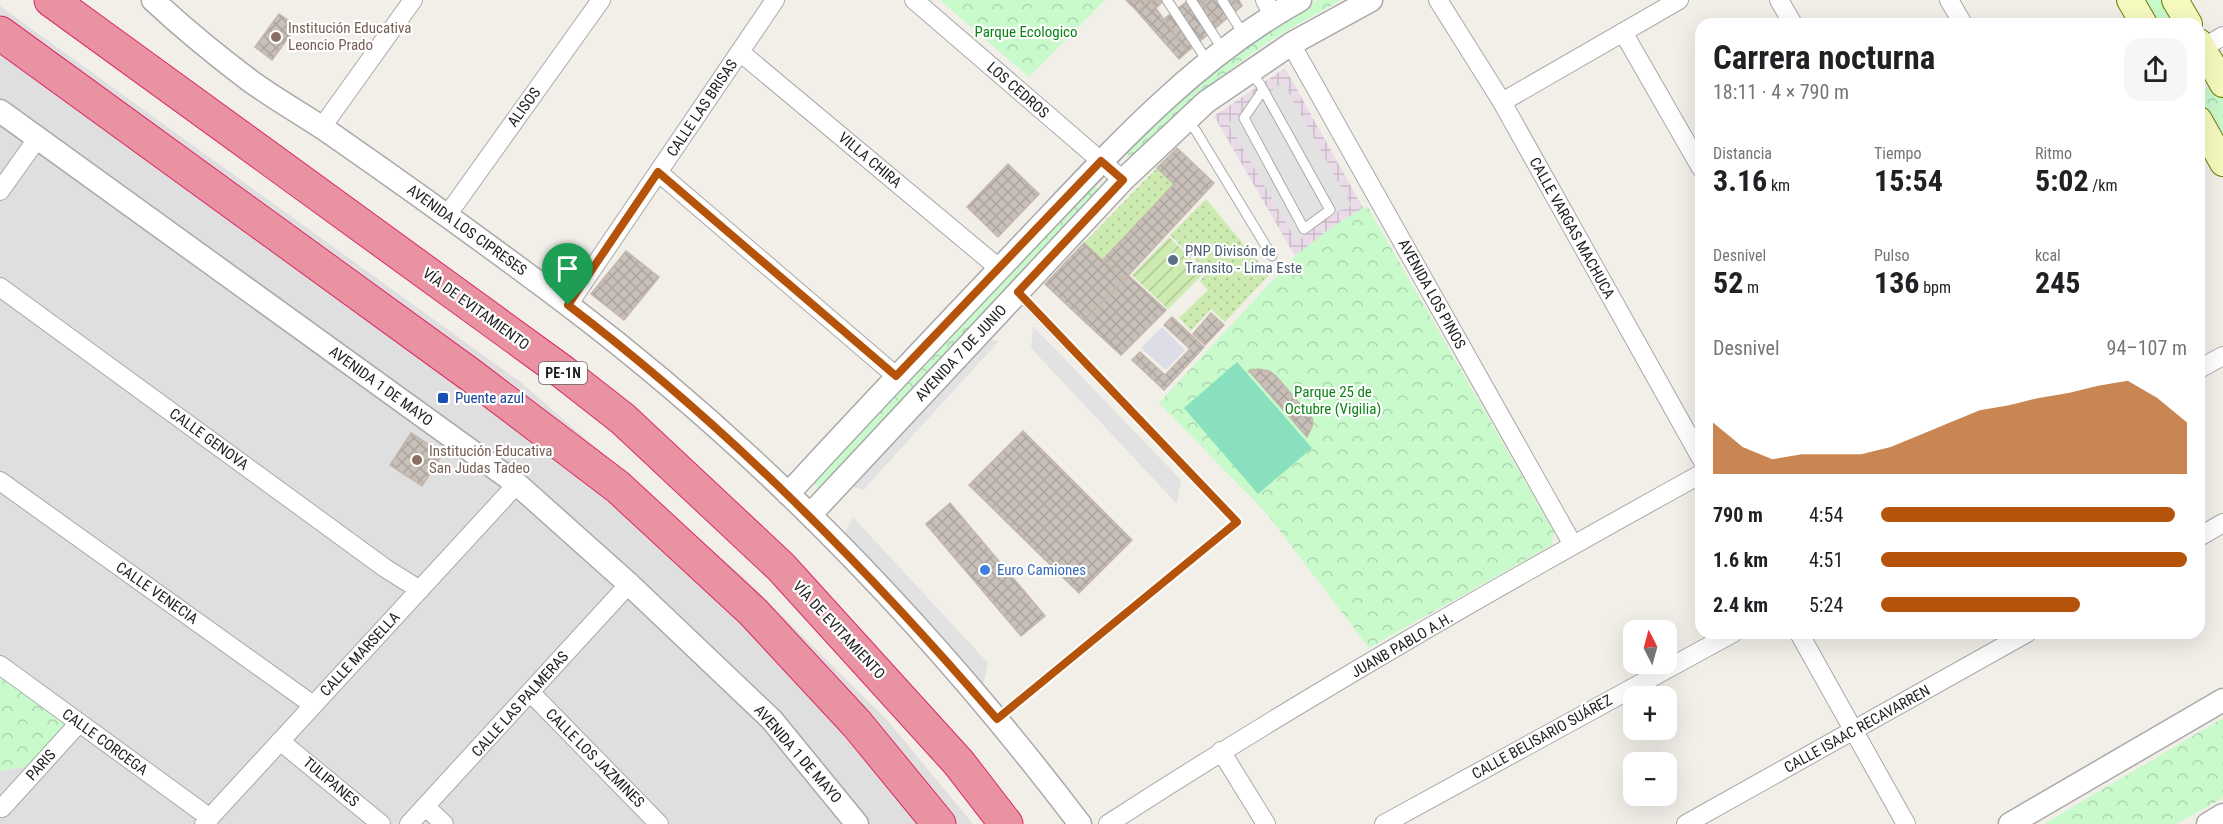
<!DOCTYPE html>
<html lang="es">
<head>
<meta charset="utf-8">
<style>
	body { margin:0; font-family:"Roboto Condensed",sans-serif; background:#f6f6f6; color:#202124; height:100vh; display:flex; flex-direction:column; font-size:22px; white-space:nowrap }
	* { box-sizing:border-box; margin:0 }
	p { font-size:20px; color:#757577 }
	.icon { flex:none; width:33px; height:33px; fill:none; stroke:currentColor; stroke-width:2; stroke-linecap:round; stroke-linejoin:round }
	.map { position:relative; flex:1; overflow:hidden }
	.details { position:absolute; left:1695px; top:18px; width:510px; height:621px; display:flex; flex-direction:column; background:#fff; border-radius:18px; box-shadow:0 6px 24px #0002 }
	.details>* { flex:none }
	.needle { width:39px; rotate:354deg }
	.tools { position:absolute; left:1623px; top:620px; display:grid; gap:12px }
	.tools a { display:grid; place-items:center; width:54px; height:54px; border-radius:12px; background:#fff; box-shadow:0 6px 24px #0002; font-size:30px }
	.pin { position:absolute; display:grid; place-items:center; width:51px; height:51px; color:#fff; margin:-62px -26px; border-radius:50% 50% 50% 0; rotate:-45deg; box-shadow:0 0 6px #0007 }
	.pin .icon { rotate:45deg }
	.round { display:grid; place-items:center; flex:none; width:63px; height:63px; border-radius:18px; background:#f6f6f6 }
	.headline { display:flex; align-items:center; justify-content:space-between; height:102px; padding:0 18px }
	h1 { font-size:33px; font-weight:700; line-height:45px }
	.figures { display:grid; grid-template-columns:repeat(3,1fr); gap:9px; height:102px; padding:6px 18px }
	.figures div { display:grid; align-content:center }
	.figures b { font-size:30px; font-weight:700 }
	.figures small { font-size:16px; font-weight:400 }
	.figures p { font-size:16px }
	.chart { height:168px; padding:12px 18px }
	.chart p { display:flex; justify-content:space-between }
	.chart svg { width:100%; height:108px; margin-top:6px; fill:#b45309; opacity:.7 }
	ul { padding:0 18px; list-style:none; font-size:20px }
	li { display:grid; grid-template-columns:96px 72px 1fr; align-items:center; height:45px }
	li i { height:15px; border-radius:8px; background:#b45309 }
	.map>svg:first-child { display:block }
	.residential { fill:#e0dfdf }
	.industrial { fill:url(#industrial-grid) }
	.grass { fill:url(#grass-dots) }
	.park { fill:url(#park-crowns) }
	.garden { fill:url(#garden-furrows) }
	.pitch { fill:#88e0be }
	.parking { fill:#e2e2e2 }
	.plaza { fill:#dddde8 }
	.building { fill:url(#building-cross-hatch); stroke:#c4b6ab; stroke-width:1.5 }
	.lines { fill:none; stroke-linecap:round; stroke-linejoin:round }
	.service-casing { stroke:#a9a9a9; stroke-width:11 }
	.minor-casing { stroke:#a9a9a9; stroke-width:20 }
	.tertiary-casing { stroke:#a9a9a9; stroke-width:25 }
	.secondary-casing { stroke:#707d05; stroke-width:28 }
	.motorway-casing { stroke:#dc2a67; stroke-width:35 }
	.service { stroke:#fff; stroke-width:9 }
	.minor { stroke:#fff; stroke-width:18 }
	.tertiary { stroke:#fff; stroke-width:22 }
	.secondary { stroke:#f7fabf; stroke-width:26 }
	.motorway { stroke:#e892a2; stroke-width:33 }
	.route-casing { stroke:#fff; stroke-width:12 }
	.route { stroke:#b45309; stroke-width:8 }
	.education-dot { fill:#8d6e63; stroke:#fff; stroke-width:2 }
	.service-dot { fill:#5c6f8a; stroke:#fff; stroke-width:2 }
	.transit-dot { fill:#1a4fb4; stroke:#fff; stroke-width:2 }
	.shop-dot { fill:#3f7fe0; stroke:#fff; stroke-width:2 }
	.labels { text-anchor:middle; dominant-baseline:central; stroke-width:4.5; stroke-linejoin:round; paint-order:stroke }
	.shield { fill:#fff; stroke:#646464; stroke-width:1.5 }
	.shield-label { font-size:14px; font-weight:bold; fill:#222 }
	.education-label { font-size:15px; fill:#785e54; stroke:#fff; text-anchor:start }
	.park-label { font-size:15px; fill:#0c8416; stroke:#fff }
	.street-label { font-size:15px; fill:#222; stroke:#fff }
	.service-label { font-size:15px; fill:#4e5e75; stroke:#fff; text-anchor:start }
	.transit-label { font-size:15px; fill:#164399; stroke:#fff; text-anchor:start }
	.shop-label { font-size:15px; fill:#366cbe; stroke:#fff; text-anchor:start }
</style>
</head>
<body>
<div class="map">
<svg width="2223" height="824" viewBox="0 0 2223 824">
	<defs>
		<pattern id="industrial-grid" width="8" height="8" patternUnits="userSpaceOnUse" patternTransform="scale(1.5)"><rect width="8" height="8" fill="#ebdbe8"/><path d="M0 4h8M4 0v8" fill="none" stroke="#c9bcc7"/></pattern>
		<pattern id="grass-dots" width="8" height="8" patternUnits="userSpaceOnUse" patternTransform="scale(1.5)"><rect width="8" height="8" fill="#cdebb0"/><path d="M2 2h.1M6 6h.1" fill="none" stroke="#b0c997" stroke-width="1.8" stroke-linecap="round"/></pattern>
		<pattern id="park-crowns" width="20" height="18" patternUnits="userSpaceOnUse" patternTransform="scale(1.5)"><rect width="20" height="18" fill="#c8facc"/><path d="M2 6a3 3 0 1 1 6 0M12 15a3 3 0 1 1 6 0" fill="none" stroke="#acd6af"/></pattern>
		<pattern id="garden-furrows" width="10" height="10" patternUnits="userSpaceOnUse" patternTransform="scale(1.5)"><rect width="10" height="10" fill="#cdebb0"/><path d="M-1 1l2-2M0 10L10 0M9 11l2-2" fill="none" stroke="#b0c997"/></pattern>
		<pattern id="building-cross-hatch" width="8" height="8" patternUnits="userSpaceOnUse" patternTransform="scale(1.5)"><rect width="8" height="8" fill="#c7bfb8"/><path d="M0 0l8 8M0 8l8-8" fill="none" stroke="#aba49e"/></pattern>
	</defs>
	<rect width="100%" height="100%" fill="#f2efe9"/>
	<path class="residential" d="M 0,6 L 523,384 L 741,575 L 888,721 L 973,824 L 0,824 Z"/>
	<path class="industrial" d="M 1285,68 L 1363,208 L 1332,227 L 1295,256 L 1214,116 Z"/>
	<path class="grass" d="M 1157,168 L 1174,184 L 1103,260 L 1084,243 Z
		M 1206,199 L 1269,275 L 1225,322 L 1211,309 L 1191,331 L 1179,318 L 1208,290 L 1200,281 L 1208,272 L 1170,235 Z"/>
	<path class="park" d="M 940,0 L 1105,0 L 1029,77 Z
		M 1317,0 L 1341,0 C 1319,13 1295,25 1273,39 C 1221,73 1176,114 1132,159 L 1123,150 L 1149,125 L 1267,29 Z
		M 2140,0 L 2168,0 L 2179,20 L 2171,24 L 2153,24 Z
		M 2215,83 L 2223,98 L 2223,147 L 2199,105 L 2199,92 Z
		M 1091,182 L 1101,191 L 823,493 L 811,482 Z
		M 1367,206 L 1554,532 L 1552,545 L 1369,648 L 1267,514 L 1159,403 L 1295,256 L 1332,227 Z
		M 0,676 L 66,722 L 51,749 L 29,766 L 0,771 Z
		M 2223,718 L 2223,798 L 2176,824 L 2044,824 Z"/>
	<path class="garden" d="M 1169,237 L 1205,272 L 1168,309 L 1132,275 Z"/>
	<path class="pitch" d="M 1237,362 L 1312,448 L 1258,494 L 1184,408 Z"/>
	<path class="parking" d="M 1283,82 L 1351,205 L 1327,217 L 1297,242 L 1228,123 Z
		M 1033,326 L 1181,480 L 1177,504 L 1031,348 Z
		M 985,338 L 999,341 L 863,490 L 845,484 Z
		M 853,517 L 988,663 L 983,685 L 845,533 Z"/>
	<path class="plaza" d="M 1162,327 L 1185,350 L 1166,370 L 1141,348 Z"/>
	<path class="building" d="M 1126,0 L 1162,0 L 1163,1 L 1156,8 L 1150,0 L 1137,11 Z
		M 1150,0 L 1187,52 L 1179,59 L 1137,11 Z
		M 1189,0 L 1201,0 L 1219,25 L 1187,52 L 1164,19 Z
		M 1201,0 L 1239,0 L 1242,6 L 1219,25 Z
		M 279,14 L 297,26 L 272,60 L 255,47 Z
		M 1177,148 L 1214,183 L 1124,280 L 1103,260 L 1174,184 L 1157,168 Z
		M 1008,164 L 1039,194 L 998,237 L 967,207 Z
		M 1084,243 L 1124,280 L 1084,321 L 1045,284 Z
		M 626,251 L 659,277 L 624,320 L 591,294 Z
		M 1128,275 L 1166,310 L 1121,355 L 1084,321 Z
		M 1211,313 L 1224,325 L 1205,345 L 1193,334 Z
		M 1172,317 L 1204,347 L 1164,390 L 1132,360 L 1140,352 L 1165,375 L 1190,349 L 1164,325 Z
		M 1258,369 L 1269,371 L 1275,375 L 1312,418 L 1313,424 L 1307,437 L 1249,371 Z
		M 1023,431 L 1132,540 L 1079,593 L 969,485 Z
		M 411,433 L 443,454 L 422,486 L 390,465 Z
		M 950,503 L 1045,616 L 1021,636 L 926,524 Z"/>
	<g class="lines">
		<defs>
			<path id="service" d="M 1167,0 L 1208,62
				M 1191,0 L 1223,50
				M 1222,0 L 1244,35
				M 1250,72 L 1260,84 L 1330,210 L 1304,229 L 1244,118 L 1263,90
				M 1187,120 L 1196,131 L 1272,256
				M 997,719 L 1237,522 L 1018,293"/>
			<path id="minor" d="M 914,0 L 1123,180
				M 1265,0 L 1273,15
				M 1438,0 L 1502,102 L 1701,458
				M 1779,0 L 1793,24
				M 1949,0 L 1963,24
				M 1623,32 L 1701,168
				M 1291,44 L 1573,545
				M 2199,50 L 2223,36
				M 740,52 L 1000,269
				M 1502,102 L 1679,0
				M 322,127 L 413,0
				M 658,172 L 896,376
				M 0,191 L 37,139
				M 448,214 L 601,0
				M 0,287 L 385,568 L 420,590
				M 568,305 L 775,0
				M 2199,369 L 2223,356
				M 0,481 L 313,705
				M 2199,537 L 2223,523
				M 1799,633 L 1906,824
				M 0,665 L 210,818
				M 531,693 L 659,824
				M 280,741 L 381,824
				M 1221,751 L 1266,824
				M 426,807 L 444,824
				M 2,808 L 79,723
				M 204,824 L 517,484
				M 409,824 L 629,584
				M 1108,824 C 1301,699 1500,585 1701,474
				M 1384,824 L 1733,633
				M 1686,824 L 2027,633"/>
			<path id="tertiary" d="M 153,0 C 183,28 216,55 249,80 C 276,100 306,116 333,135 C 412,190 490,246 567,304 C 761,451 933,630 1080,824
				M 0,111 L 517,484 L 629,584 L 772,720 L 857,824
				M 788,494 C 865,410 943,328 1022,245 C 1107,156 1191,60 1300,0
				M 810,515 L 1123,180 L 1206,102 L 1291,44 L 1371,0
				M 2010,824 L 2223,700
				M 2208,824 L 2223,815"/>
			<path id="secondary" d="M 2130,0 L 2144,24
				M 2175,0 L 2189,24
				M 2199,42 L 2223,84
				M 2199,120 L 2223,163"/>
			<path id="motorway" d="M 51,0 L 563,372 L 623,419 L 781,567 L 959,763 L 1006,824
				M 0,33 L 472,376 L 618,487 L 753,612 L 857,724 L 939,824"/>
		</defs>
		<use href="#service" class="service-casing"/>
		<use href="#minor" class="minor-casing"/>
		<use href="#tertiary" class="tertiary-casing"/>
		<use href="#secondary" class="secondary-casing"/>
		<use href="#motorway" class="motorway-casing"/>
		<use href="#service" class="service"/>
		<use href="#minor" class="minor"/>
		<use href="#tertiary" class="tertiary"/>
		<use href="#secondary" class="secondary"/>
		<use href="#motorway" class="motorway"/>
	</g>
	<g class="lines">
		<defs>
			<path id="route" d="M 1101,161 L 1123,180 L 1018,292 L 1237,522 L 997,719 C 867,568 727,426 568,305 L 658,172 L 896,376 Z"/>
		</defs>
		<use href="#route" class="route-casing"/>
		<use href="#route" class="route"/>
	</g>
	<g class="education-dot">
		<circle cx="276" cy="37" r="6"/>
		<circle cx="417" cy="460" r="6"/>
	</g>
	<circle class="service-dot" cx="1173" cy="260" r="6"/>
	<rect class="transit-dot" x="437" y="392" width="12" height="12" rx="3"/>
	<circle class="shop-dot" cx="985" cy="570" r="6"/>
	<g class="labels">
		<rect class="shield" x="539" y="362" width="48" height="22" rx="4.5"/>
		<g class="shield-label">
			<text x="563" y="373">PE-1N</text>
		</g>
		<g class="education-label">
			<text x="288" y="28">Institución Educativa<tspan x="288" dy="17">Leoncio Prado</tspan></text>
			<text x="429" y="451">Institución Educativa<tspan x="429" dy="17">San Judas Tadeo</tspan></text>
		</g>
		<g class="park-label">
			<text x="1026" y="32">Parque Ecologico</text>
			<text x="1333" y="392">Parque 25 de<tspan x="1333" dy="17">Octubre (Vigilia)</tspan></text>
		</g>
		<g class="street-label">
			<text transform="translate(1018 90) rotate(41)">LOS CEDROS</text>
			<text transform="translate(524 107) rotate(-54)">ALISOS</text>
			<text transform="translate(702 108) rotate(-56)">CALLE LAS BRISAS</text>
			<text transform="translate(870 160) rotate(40)">VILLA CHIRA</text>
			<text transform="translate(1572 228) rotate(61)">CALLE VARGAS MACHUCA</text>
			<text transform="translate(467 230) rotate(36)">AVENIDA LOS CIPRESES</text>
			<text transform="translate(1432 294) rotate(61)">AVENIDA LOS PINOS</text>
			<text transform="translate(476 309) rotate(36)">VÍA DE EVITAMIENTO</text>
			<text transform="translate(961 353) rotate(-47)">AVENIDA 7 DE JUNIO</text>
			<text transform="translate(381 386) rotate(36)">AVENIDA 1 DE MAYO</text>
			<text transform="translate(209 439) rotate(36)">CALLE GENOVA</text>
			<text transform="translate(157 593) rotate(35)">CALLE VENECIA</text>
			<text transform="translate(839 630) rotate(47)">VÍA DE EVITAMIENTO</text>
			<text transform="translate(1402 645) rotate(-30)">JUANB PABLO A.H.</text>
			<text transform="translate(360 654) rotate(-47)">CALLE MARSELLA</text>
			<text transform="translate(520 704) rotate(-48)">CALLE LAS PALMERAS</text>
			<text transform="translate(1857 729) rotate(-29)">CALLE ISAAC RECAVARREN</text>
			<text transform="translate(1542 737) rotate(-29)">CALLE BELISARIO SUÁREZ</text>
			<text transform="translate(105 742) rotate(36)">CALLE CORCEGA</text>
			<text transform="translate(798 754) rotate(49)">AVENIDA 1 DE MAYO</text>
			<text transform="translate(595 758) rotate(45)">CALLE LOS JAZMINES</text>
			<text transform="translate(41 765) rotate(-48)">PARIS</text>
			<text transform="translate(331 782) rotate(40)">TULIPANES</text>
		</g>
		<g class="service-label">
			<text x="1185" y="251">PNP Divisón de<tspan x="1185" dy="17">Transito - Lima Este</tspan></text>
		</g>
		<g class="transit-label">
			<text x="455" y="398">Puente azul</text>
		</g>
		<g class="shop-label">
			<text x="997" y="570">Euro Camiones</text>
		</g>
	</g>
</svg>
<div class="tools">
<a><svg class="needle" viewBox="-14 -14 28 28"><path d="M0-13l5 13h-10z" fill="#e53935"/><path d="M0 13l5-13h-10z" fill="#757577"/></svg></a>
<a>+</a>
<a>−</a>
</div>
<div class="pin" style="left:568px;top:305px;background:#1e9e55"><svg class="icon" aria-label="arrive" viewBox="0 0 24 24"><path d="M6 21V4h12l-3 4 3 4H6"/></svg></div>
<section class="details">
<div class="headline"><div><h1>Carrera nocturna</h1><p>18:11 · 4 × 790 m</p></div><a class="round"><svg class="icon" aria-label="share" viewBox="0 0 24 24"><path d="M12 15V3M7 8l5-5 5 5M5 13v7h14v-7"/></svg></a></div>
<div class="figures">
<div><p>Distancia</p><b>3.16<small> km</small></b></div>
<div><p>Tiempo</p><b>15:54</b></div>
<div><p>Ritmo</p><b>5:02<small> /km</small></b></div>
</div>
<div class="figures">
<div><p>Desnivel</p><b>52<small> m</small></b></div>
<div><p>Pulso</p><b>136<small> bpm</small></b></div>
<div><p>kcal</p><b>245</b></div>
</div>
<div class="chart"><p><span>Desnivel</span>94–107 m</p>
<svg viewBox="0 0 160 44" preserveAspectRatio="none"><path d="M0 44V23L10 33L20 38L30 36L40 36L50 36L60 33L70 28L80 23L90 18L100 16L110 13L120 11L130 8L140 6L150 13L160 23V44z"/></svg>
</div>
<ul>
<li><b>790 m</b>4:54<i style="width:96%"></i></li>
<li><b>1.6 km</b>4:51<i style="width:100%"></i></li>
<li><b>2.4 km</b>5:24<i style="width:65%"></i></li>
</ul>
</section>
</div>
</body>
</html>
